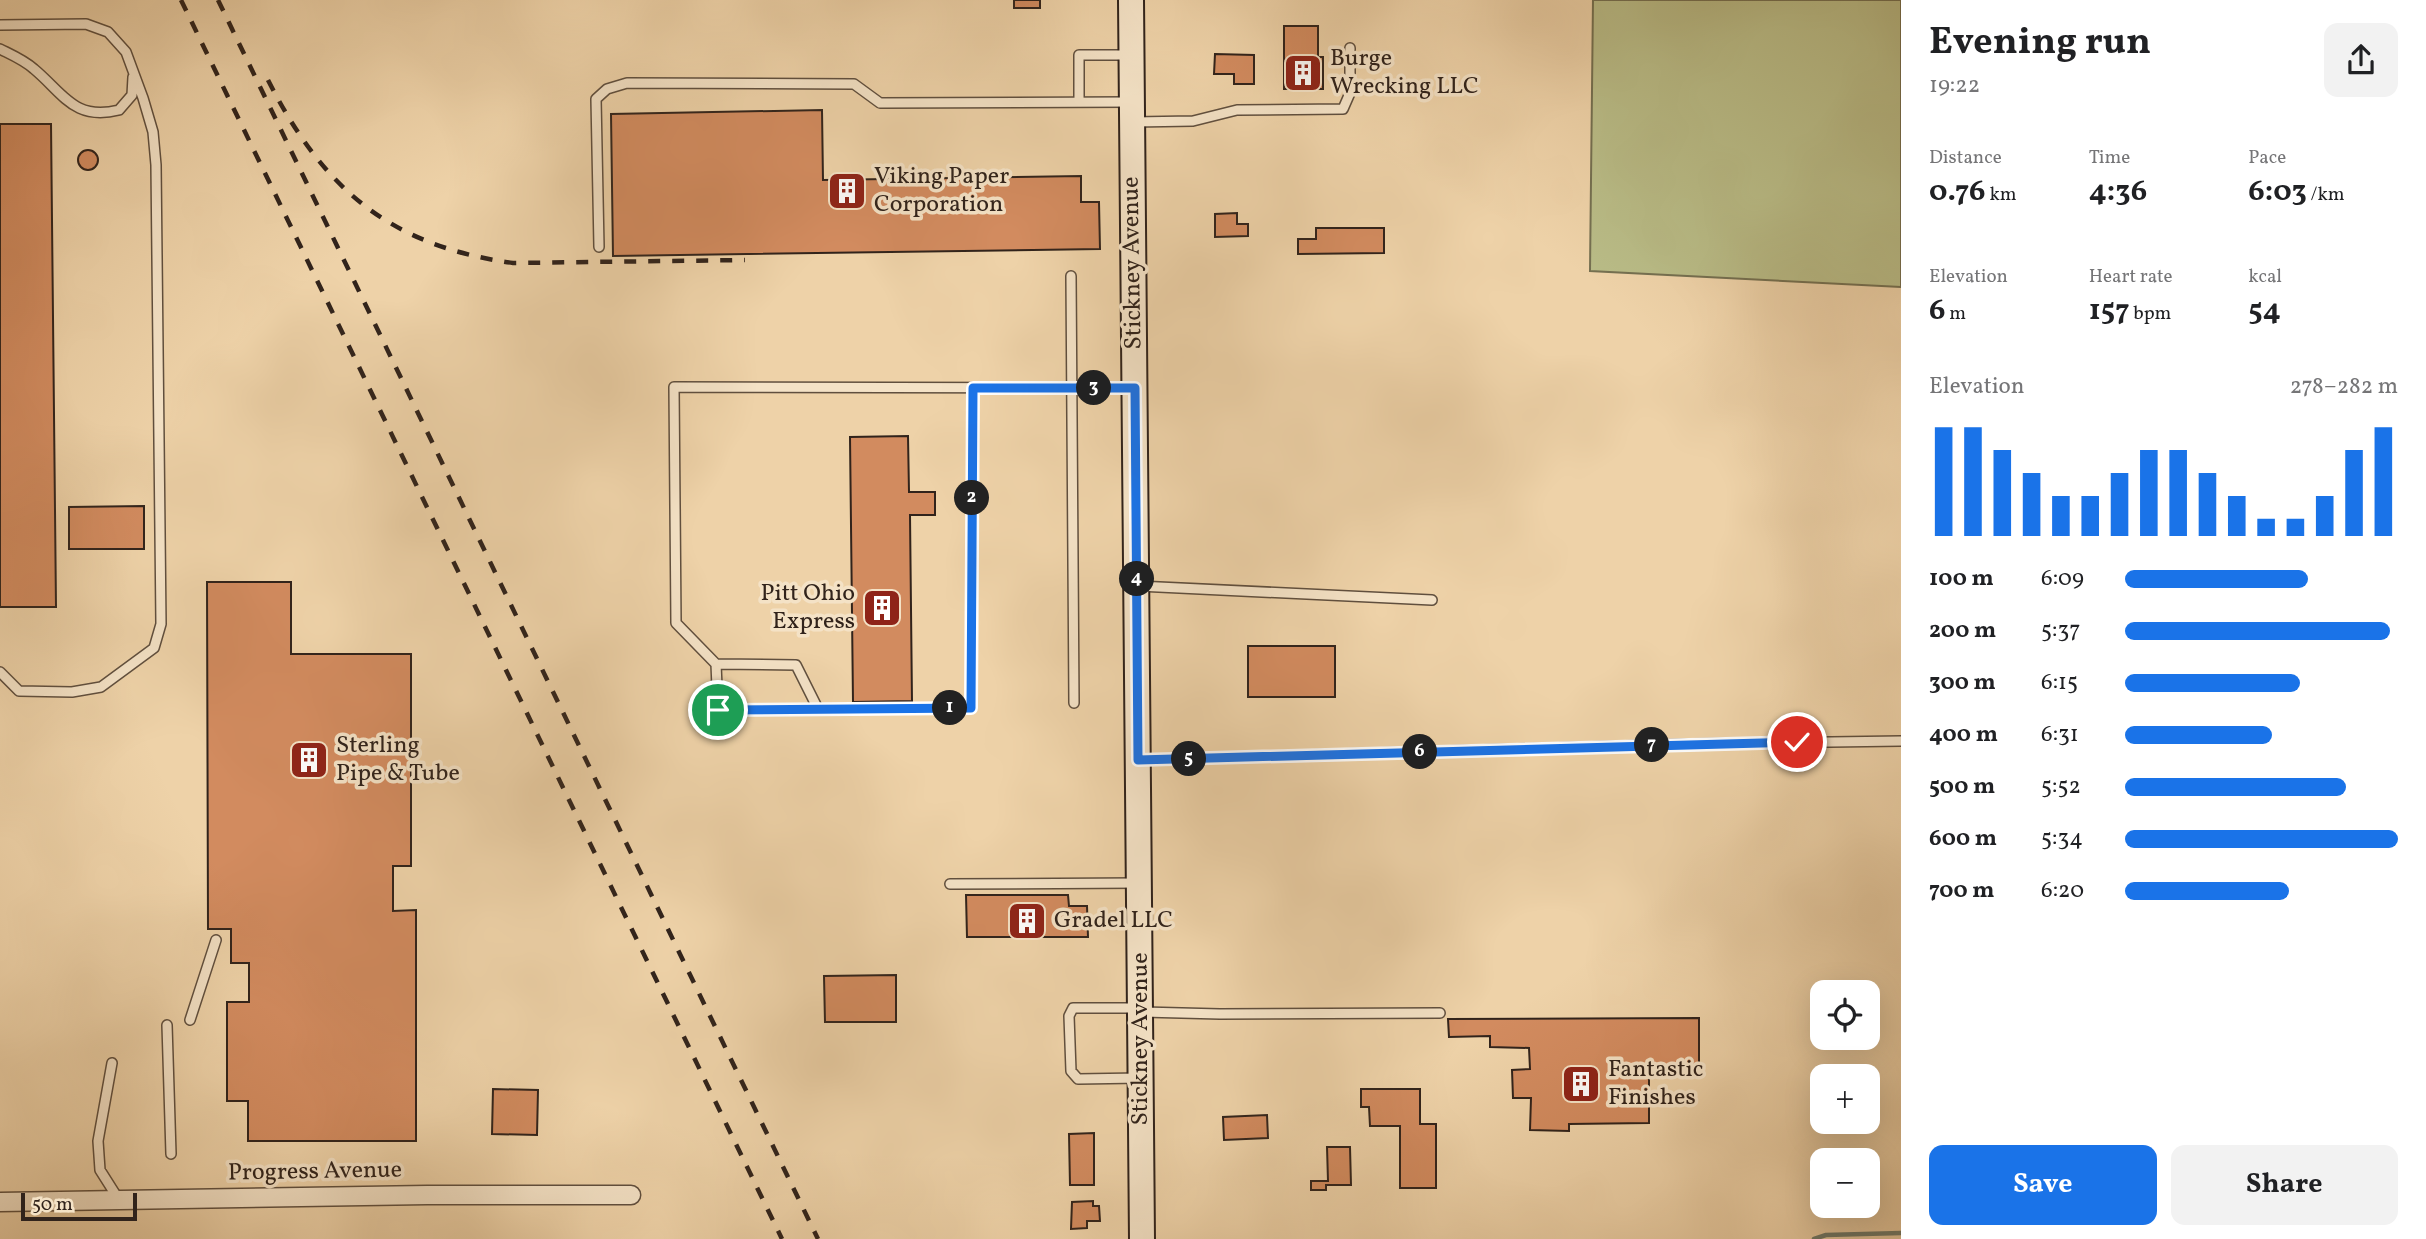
<!DOCTYPE html>
<html lang="en">
<head>
<meta charset="utf-8">
<style>
	body { margin:0; font-family:Vollkorn,serif; background:#f2f2f2; color:#202124; height:100vh; display:flex; flex-direction:column; font-size:26px; white-space:nowrap }
	* { box-sizing:border-box; margin:0 }
	p { font-size:23px; color:#757577 }
	.icon { flex:none; width:38px; height:38px; fill:none; stroke:currentColor; stroke-width:2; stroke-linecap:round; stroke-linejoin:round }
	.map { position:relative; flex:1; overflow:hidden }
	.details { display:flex; flex-direction:column; background:#fff; width:525px }
	.details>* { flex:none }
	.controls { position:absolute; left:1810px; top:980px; display:grid; gap:14px }
	.controls a { display:grid; place-items:center; width:70px; height:70px; border-radius:14px; background:#fff; box-shadow:0 7px 28px #0002; font-size:35px }
	.scale { position:absolute; left:21px; bottom:18px; width:116px; box-sizing:border-box; padding-left:7px; border:4px solid #31231b; border-top:0; font-size:19px; line-height:24px; white-space:nowrap; color:#31231b; -webkit-text-stroke:5px #f4e2c6; paint-order:stroke }
	.pin { position:absolute; display:grid; place-items:center; width:60px; height:60px; color:#fff; margin:-30px; border:4px solid #fff; border-radius:50%; box-shadow:0 2px 7px #0007 }
	.km { position:absolute; width:35px; height:35px; margin:-18px; border-radius:50%; background:#222; color:#fff; font-size:19px; line-height:35px; text-align:center }
	.round { display:grid; place-items:center; flex:none; width:74px; height:74px; border-radius:14px; background:#f2f2f2 }
	.head { display:flex; align-items:center; justify-content:space-between; height:119px; padding:0 28px }
	h1 { font-size:38px; font-weight:700; line-height:52px }
	.stats { display:grid; grid-template-columns:repeat(3,1fr); gap:10px; height:119px; padding:7px 28px }
	.stats div { display:grid; align-content:center }
	.stats b { font-size:30px; font-weight:700 }
	.stats small { font-size:19px; font-weight:400 }
	.stats p { font-size:19px }
	.chart { height:196px; padding:14px 28px }
	.chart p { display:flex; justify-content:space-between }
	.chart svg { width:100%; height:126px; margin-top:7px; stroke:#1a73e8; stroke-width:6 }
	.action { display:flex; gap:14px; margin-top:auto; padding:14px 28px }
	.action a { flex:1; height:80px; border-radius:14px; background:#1a73e8; color:#fff; font-size:28px; font-weight:700; line-height:80px; text-align:center }
	.action a+a { background:#f2f2f2; color:#202124 }
	ul { padding:0 28px; list-style:none; font-size:23px }
	li { display:grid; grid-template-columns:112px 84px 1fr; align-items:center; height:52px }
	li i { height:18px; border-radius:9px; background:#1a73e8 }
	main { display:flex; flex:1; min-height:0 }
	.map>svg:first-child { display:block }
	.green { fill:#b9bc87; stroke:#757051; stroke-width:2 }
	.lines { fill:none; stroke-linecap:round; stroke-linejoin:round }
	.stream { stroke:#6f7c6e; stroke-width:4.5 }
	.building { fill:#d28b5f; stroke:#31231b; stroke-width:2 }
	.lane-casing { stroke:#604f3e; stroke-width:12 }
	.street-casing { stroke:#604f3e; stroke-width:21 }
	.secondary-casing { stroke:#31231b; stroke-width:28 }
	.lane { stroke:#f4e2c6; stroke-width:9 }
	.street { stroke:#f4e2c6; stroke-width:18 }
	.secondary { stroke:#f4e2c6; stroke-width:24 }
	.rail { stroke:#31231b; stroke-width:4.5; stroke-dasharray:12 12; stroke-linecap:butt }
	.route-casing { stroke:#fff; stroke-width:14 }
	.route { stroke:#1a73e8; stroke-width:9 }
	.labels { text-anchor:middle; dominant-baseline:central; stroke-width:7; stroke-linejoin:round; paint-order:stroke }
	.poi-label { font-size:24px; fill:#31231b; stroke:#f4e2c6; text-anchor:start }
	.street-label { font-size:24px; fill:#31231b; stroke:#f4e2c6 }
</style>
</head>
<body>
<main>
<div class="map">
<svg width="1901" height="1239" viewBox="0 0 1901 1239">
	<rect width="100%" height="100%" fill="#eed2a8"/>
	<filter id="stains"><feTurbulence type="fractalNoise" baseFrequency=".00286" numOctaves="4"/><feColorMatrix values="0 0 0 0 .2 0 0 0 0 .09 0 0 0 0 .02 0 0 0 .5 -.17"/></filter>
	<radialGradient id="worn" r=".72"><stop offset=".6" stop-color="#630" stop-opacity="0"/><stop offset="1" stop-color="#630" stop-opacity=".3"/></radialGradient>
	<path class="green" d="M 1593,0 L 1901,0 L 1901,287 L 1590,271 Z"/>
	<g class="lines">
		<path class="stream" d="M 1814,1239 L 1826,1235 L 1901,1233"/>
	</g>
	<path class="building" d="M 1014,0 L 1040,0 L 1040,8 L 1014,8 Z
		M 1284,26 L 1318,26 L 1318,57 L 1323,57 L 1323,89 L 1284,89 Z
		M 1215,54 L 1254,55 L 1254,84 L 1234,84 L 1234,74 L 1214,74 Z
		M 822,110 L 823,180 L 1081,176 L 1081,202 L 1099,202 L 1100,249 L 613,256 L 611,114 Z
		M 0,124 L 51,124 L 56,607 L 0,607 Z
		M78 160a10 10 0 1 1 20 0a10 10 0 1 1-20 0Z
		M 1237,213 L 1237,224 L 1248,224 L 1248,236 L 1215,237 L 1215,214 Z
		M 1316,228 L 1384,228 L 1384,253 L 1298,254 L 1298,239 L 1316,239 Z
		M 908,436 L 909,492 L 935,492 L 935,515 L 910,515 L 912,701 L 853,702 L 850,437 Z
		M 144,506 L 144,549 L 69,549 L 69,507 Z
		M 207,582 L 291,582 L 291,654 L 411,654 L 411,866 L 393,866 L 393,911 L 416,910 L 416,1141 L 248,1141 L 248,1101 L 227,1101 L 227,1002 L 249,1002 L 249,963 L 231,963 L 231,929 L 208,929 Z
		M 1248,646 L 1335,646 L 1335,697 L 1248,697 Z
		M 966,895 L 1068,895 L 1069,906 L 1087,906 L 1088,937 L 967,937 Z
		M 896,975 L 896,1022 L 825,1022 L 824,976 Z
		M 1699,1018 L 1699,1070 L 1649,1070 L 1649,1123 L 1569,1124 L 1569,1131 L 1530,1130 L 1531,1098 L 1513,1098 L 1512,1070 L 1530,1069 L 1529,1048 L 1490,1047 L 1490,1036 L 1449,1037 L 1448,1019 Z
		M 493,1089 L 538,1090 L 537,1135 L 492,1134 Z
		M 1361,1089 L 1420,1089 L 1420,1124 L 1436,1124 L 1436,1188 L 1400,1188 L 1400,1126 L 1370,1126 L 1369,1107 L 1361,1107 Z
		M 1267,1115 L 1268,1138 L 1224,1140 L 1223,1117 Z
		M 1094,1133 L 1094,1185 L 1070,1185 L 1069,1134 Z
		M 1327,1147 L 1350,1147 L 1351,1185 L 1326,1185 L 1326,1190 L 1311,1190 L 1311,1181 L 1328,1181 Z
		M 1093,1201 L 1093,1206 L 1099,1206 L 1100,1221 L 1087,1221 L 1087,1228 L 1071,1229 L 1072,1202 Z"/>
	<g class="lines">
		<defs>
			<path id="lane" d="M 0,25 L 86,24 L 108,32 L 126,52 L 143,98 L 153,132 L 156,165 L 161,624 L 154,648 L 101,687 L 72,692 L 19,691 L 0,672
				M 0,49 C 12,55 24,60 34,69 C 64,94 74,121 119,110 L 132,95 L 133,77
				M 1079,102 L 1079,55 L 1129,55
				M 1134,122 L 1193,121 L 1237,110 L 1343,109 L 1350,93 L 1350,48
				M 599,247 L 596,99 L 607,89 L 627,83 L 854,84 L 880,103 L 1130,102
				M 1071,276 L 1074,703
				M 973,388 L 971,708 L 818,709 L 796,665 L 716,664 L 676,623 L 674,387 L 1133,388
				M 1138,586 L 1432,600
				M 716,664 L 718,710 L 818,709
				M 1140,760 L 1693,744 L 1901,741
				M 950,884 L 1138,883
				M 1139,1008 L 1073,1008 L 1069,1016 L 1071,1071 L 1078,1079 L 1140,1078
				M 1143,1012 L 1220,1014 L 1440,1013
				M 190,1020 L 216,940
				M 167,1025 L 171,1154
				M 112,1063 L 98,1141 L 100,1170 L 119,1200"/>
			<path id="street" d="M 0,1202 L 427,1195 L 631,1195"/>
			<path id="secondary" d="M 1131,0 L 1142,1239"/>
		</defs>
		<use href="#lane" class="lane-casing"/>
		<use href="#street" class="street-casing"/>
		<use href="#secondary" class="secondary-casing"/>
		<use href="#lane" class="lane"/>
		<use href="#street" class="street"/>
		<use href="#secondary" class="secondary"/>
		<path class="rail" d="M 181,0 L 782,1239
			M 218,0 L 818,1239
			M 268,80 C 323,189 390,246 513,263 L 745,260"/>
	</g>
	<g class="lines">
		<defs>
			<path id="route" d="M 718,710 L 971,708 L 973,388 L 1135,388 L 1138,760 L 1797,742"/>
		</defs>
		<use href="#route" class="route-casing"/>
		<use href="#route" class="route"/>
	</g>
	<defs>
		<symbol id="building-square" viewBox="-11 -11 22 22"><rect x="-9" y="-9" width="18" height="18" rx="4" fill="#8f2418" stroke="#f4e2c6"/><path d="M-4-6H4V6H1V3H-1V6H-4ZM-2.5-4.3h1.7v1.8h-1.7ZM.8-4.3h1.7v1.8H.8ZM-2.5-1h1.7V.8h-1.7ZM.8-1h1.7V.8H.8Z" fill="#fff"/></symbol>
	</defs>
	<g fill-rule="evenodd">
		<use href="#building-square" x="1281" y="51" width="44" height="44"/>
		<use href="#building-square" x="825" y="169" width="44" height="44"/>
		<use href="#building-square" x="860" y="586" width="44" height="44"/>
		<use href="#building-square" x="287" y="738" width="44" height="44"/>
		<use href="#building-square" x="1005" y="899" width="44" height="44"/>
		<use href="#building-square" x="1559" y="1062" width="44" height="44"/>
	</g>
	<g class="labels">
		<g class="poi-label">
			<text x="1330" y="59">Burge<tspan x="1330" dy="28">Wrecking LLC</tspan></text>
			<text x="874" y="177">Viking Paper<tspan x="874" dy="28">Corporation</tspan></text>
			<text x="855" y="594" text-anchor="end">Pitt Ohio<tspan x="855" dy="28">Express</tspan></text>
			<text x="336" y="746">Sterling<tspan x="336" dy="28">Pipe &amp; Tube</tspan></text>
			<text x="1054" y="921">Gradel LLC</text>
			<text x="1608" y="1070">Fantastic<tspan x="1608" dy="28">Finishes</tspan></text>
		</g>
		<g class="street-label">
			<text transform="translate(1133 263) rotate(-91)">Stickney Avenue</text>
			<text transform="translate(1141 1039) rotate(-90)">Stickney Avenue</text>
			<text transform="translate(315 1172) rotate(-1)">Progress Avenue</text>
		</g>
	</g>
	<rect width="100%" height="100%" filter="url(#stains)"/>
	<rect width="100%" height="100%" fill="url(#worn)"/>
</svg>
<div class="controls">
<a><svg class="icon" aria-label="locate" viewBox="0 0 24 24"><circle cx="12" cy="12" r="6"/><path d="M12 2v4M12 18v4M2 12h4M18 12h4"/></svg></a>
<a>+</a>
<a>−</a>
</div>
<div class="scale">50 m</div>
<div class="pin" style="left:718px;top:710px;background:#1e9e55"><svg class="icon" aria-label="arrive" viewBox="0 0 24 24"><path d="M6 21V4h12l-3 4 3 4H6"/></svg></div>
<div class="pin" style="left:1797px;top:742px;background:#d93025"><svg class="icon" aria-label="check" viewBox="0 0 24 24"><path d="M5 12l5 5 9-10"/></svg></div>
<b class="km" style="left:950px;top:708px">1</b>
<b class="km" style="left:972px;top:498px">2</b>
<b class="km" style="left:1094px;top:388px">3</b>
<b class="km" style="left:1137px;top:579px">4</b>
<b class="km" style="left:1189px;top:759px">5</b>
<b class="km" style="left:1420px;top:752px">6</b>
<b class="km" style="left:1652px;top:745px">7</b>
</div>
<section class="details">
<div class="head"><div><h1>Evening run</h1><p>19:22</p></div><a class="round"><svg class="icon" aria-label="share" viewBox="0 0 24 24"><path d="M12 15V3M7 8l5-5 5 5M5 13v7h14v-7"/></svg></a></div>
<div class="stats">
<div><p>Distance</p><b>0.76<small> km</small></b></div>
<div><p>Time</p><b>4:36</b></div>
<div><p>Pace</p><b>6:03<small> /km</small></b></div>
</div>
<div class="stats">
<div><p>Elevation</p><b>6<small> m</small></b></div>
<div><p>Heart rate</p><b>157<small> bpm</small></b></div>
<div><p>kcal</p><b>54</b></div>
</div>
<div class="chart"><p><span>Elevation</span>278–282 m</p>
<svg viewBox="0 0 160 44" preserveAspectRatio="none"><path d="M5 44V6M15 44V6M25 44V14M35 44V22M45 44V30M55 44V30M65 44V22M75 44V14M85 44V14M95 44V22M105 44V30M115 44V38M125 44V38M135 44V30M145 44V14M155 44V6"/></svg>
</div>
<ul>
<li><b>100 m</b>6:09<i style="width:67%"></i></li>
<li><b>200 m</b>5:37<i style="width:97%"></i></li>
<li><b>300 m</b>6:15<i style="width:64%"></i></li>
<li><b>400 m</b>6:31<i style="width:54%"></i></li>
<li><b>500 m</b>5:52<i style="width:81%"></i></li>
<li><b>600 m</b>5:34<i style="width:100%"></i></li>
<li><b>700 m</b>6:20<i style="width:60%"></i></li>
</ul>
<div class="action"><a>Save</a><a>Share</a></div>
</section>
</main>
</body>
</html>
